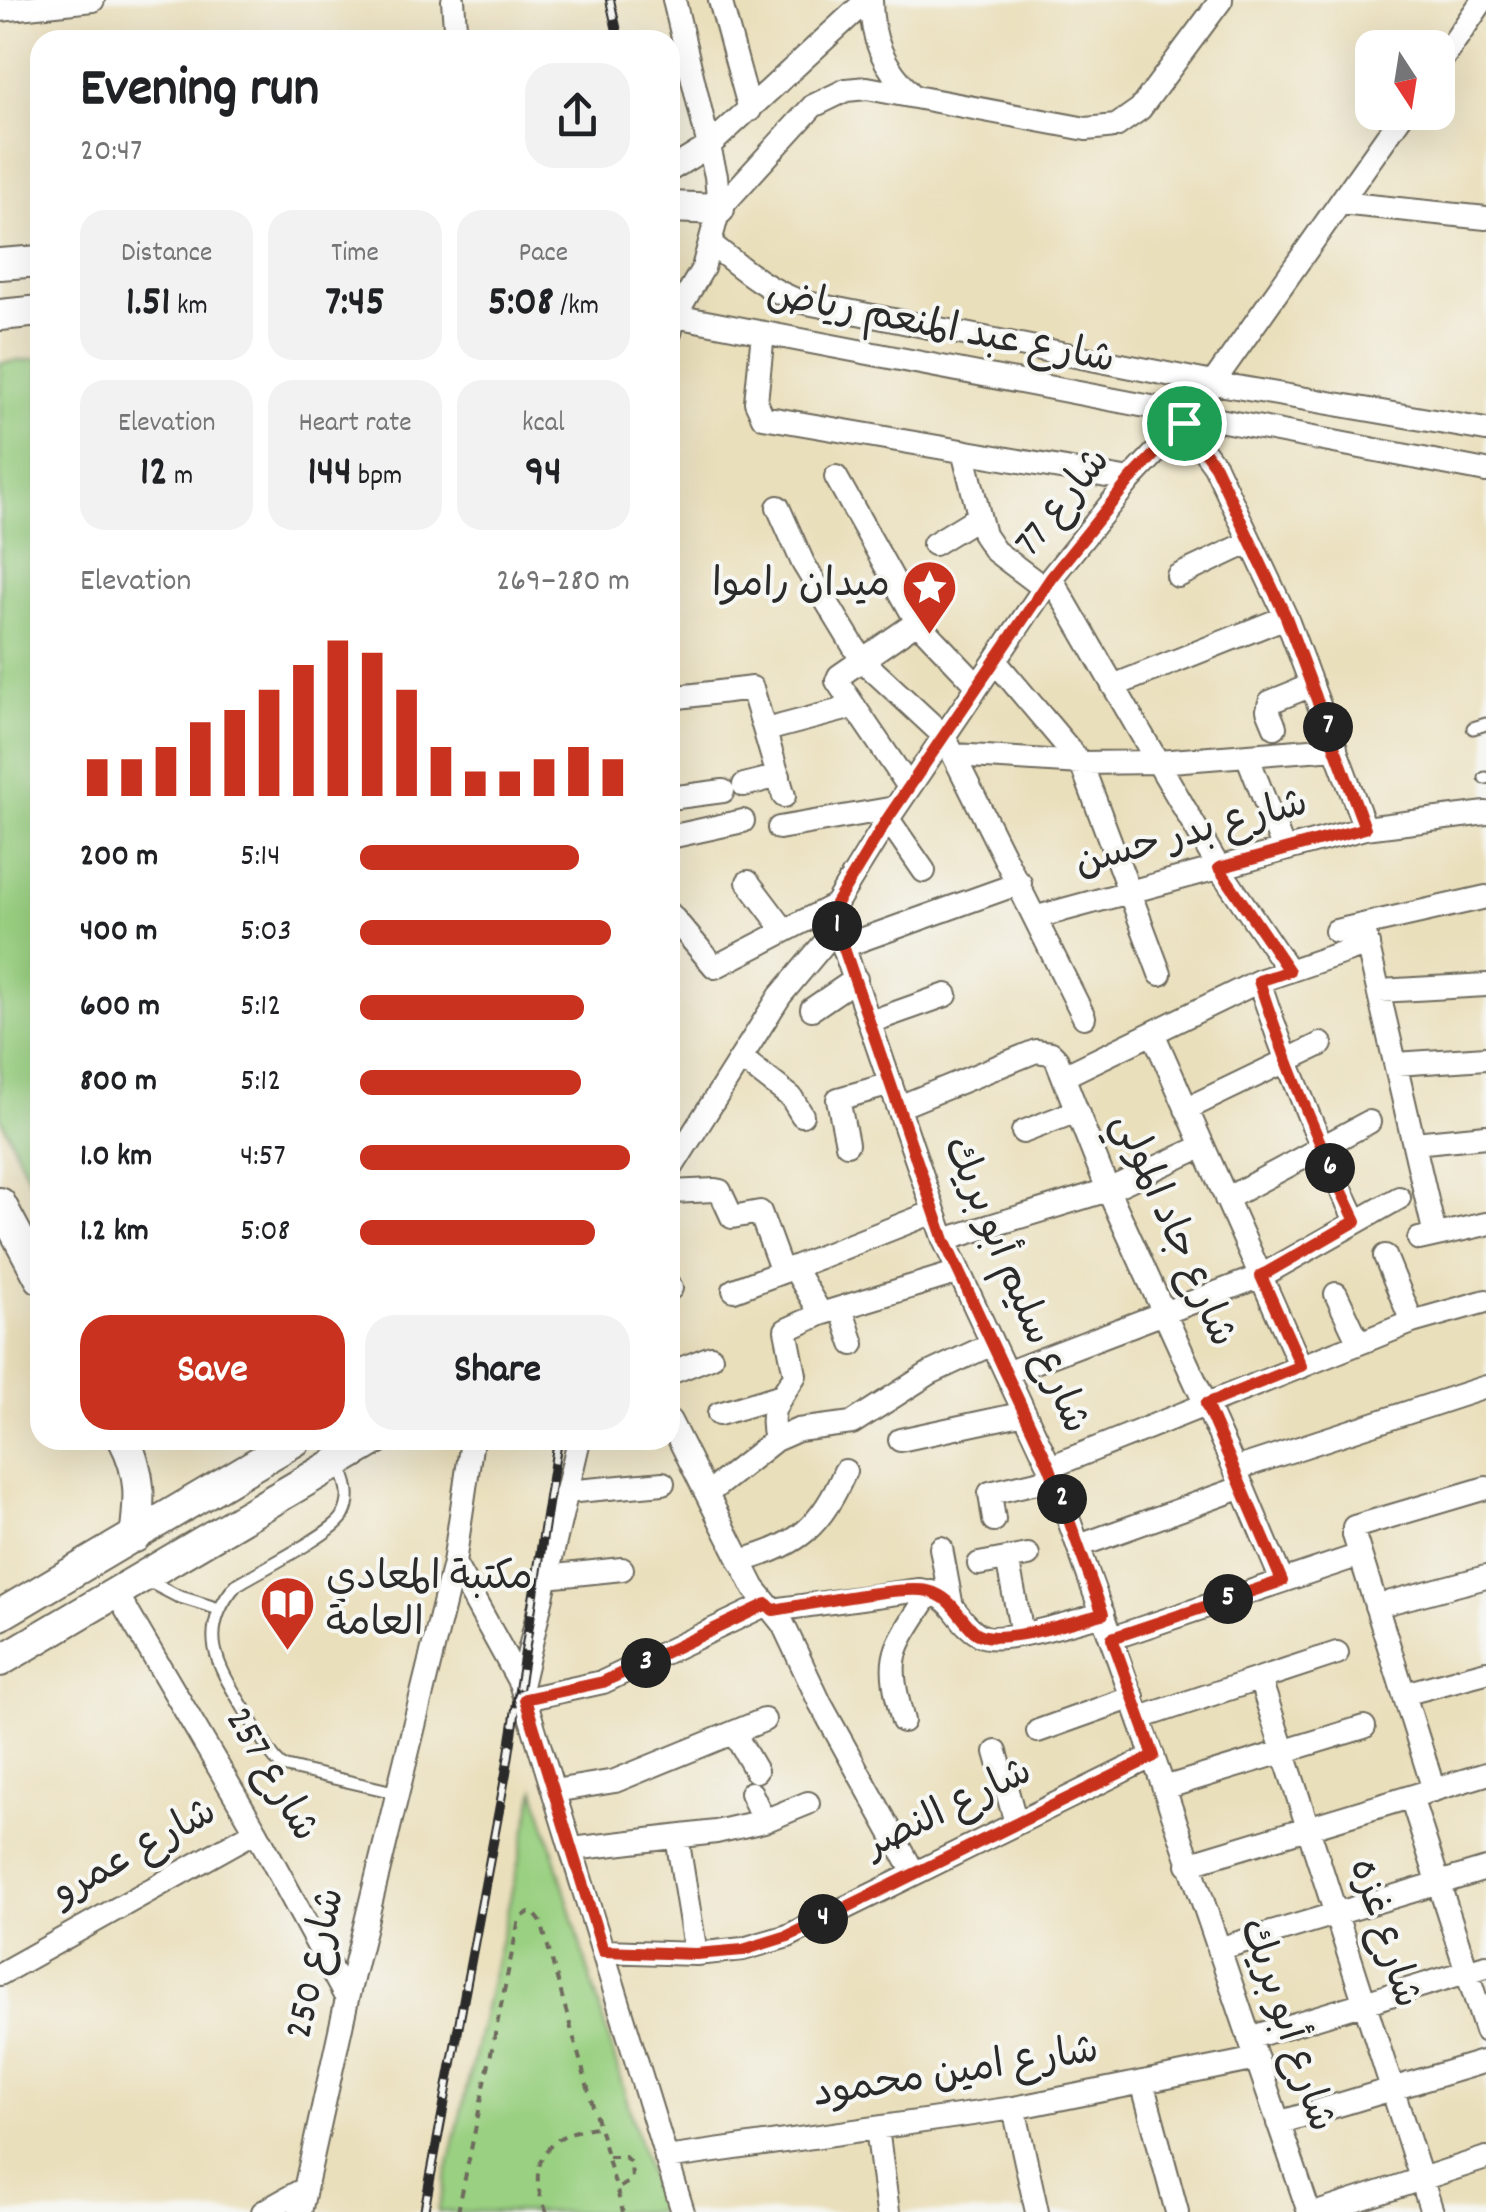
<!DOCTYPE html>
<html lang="en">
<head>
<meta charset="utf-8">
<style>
	body { margin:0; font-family:Dekko,"Playpen Sans Arabic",sans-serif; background:#f2f2f2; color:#202124; height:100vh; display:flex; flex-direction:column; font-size:38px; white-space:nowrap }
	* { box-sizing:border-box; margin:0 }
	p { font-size:32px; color:#757577 }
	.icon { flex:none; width:55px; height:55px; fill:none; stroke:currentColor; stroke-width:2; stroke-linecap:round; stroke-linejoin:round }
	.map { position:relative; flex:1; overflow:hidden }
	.details { position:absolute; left:30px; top:30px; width:650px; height:1420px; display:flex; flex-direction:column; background:#fff; border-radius:30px; box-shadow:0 10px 40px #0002 }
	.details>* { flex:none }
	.needle { width:65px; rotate:168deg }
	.buttons { position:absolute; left:1355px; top:30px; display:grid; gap:20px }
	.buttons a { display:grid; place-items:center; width:100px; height:100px; border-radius:20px; background:#fff; box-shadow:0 10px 40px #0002; font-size:50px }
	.pin { position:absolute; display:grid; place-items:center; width:85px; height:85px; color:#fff; margin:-42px; border:5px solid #fff; border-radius:50%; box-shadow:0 2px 10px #0007 }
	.km { position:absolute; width:50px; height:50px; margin:-25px; border-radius:50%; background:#222; color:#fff; font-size:28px; line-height:50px; text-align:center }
	.round { display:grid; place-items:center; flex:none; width:105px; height:105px; border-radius:30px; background:#f2f2f2 }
	.head { display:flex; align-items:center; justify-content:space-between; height:170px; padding:0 50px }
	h1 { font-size:55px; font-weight:700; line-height:75px }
	.metrics { display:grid; grid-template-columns:repeat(3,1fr); gap:15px; height:170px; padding:10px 50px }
	.metrics div { display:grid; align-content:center; border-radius:25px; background:#f2f2f2; text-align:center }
	.metrics b { font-size:42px; font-weight:700 }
	.metrics small { font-size:28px; font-weight:400 }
	.metrics p { font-size:28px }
	.chart { height:280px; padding:20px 50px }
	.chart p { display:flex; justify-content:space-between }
	.chart svg { width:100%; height:180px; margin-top:10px; stroke:#c8321e; stroke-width:6 }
	.primary-button { display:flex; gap:20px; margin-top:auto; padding:20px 50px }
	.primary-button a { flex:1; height:115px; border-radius:30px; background:#c8321e; color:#fff; font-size:40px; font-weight:700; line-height:115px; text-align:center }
	.primary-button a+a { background:#f2f2f2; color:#202124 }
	ul { padding:0 50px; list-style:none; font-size:32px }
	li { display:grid; grid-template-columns:160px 120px 1fr; align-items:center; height:75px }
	li i { height:25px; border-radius:12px; background:#c8321e }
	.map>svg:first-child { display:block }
	.green { fill:#9ad081; stroke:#627e56; stroke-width:2.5 }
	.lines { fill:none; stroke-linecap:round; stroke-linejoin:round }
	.lane-casing { stroke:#6e6a5d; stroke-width:15 }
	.street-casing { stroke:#6e6a5d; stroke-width:26 }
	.secondary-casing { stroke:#6e6a5d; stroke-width:34 }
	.path { stroke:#6e6a5d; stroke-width:4; stroke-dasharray:8 8; stroke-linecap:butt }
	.lane { stroke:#fff; stroke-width:11 }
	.street { stroke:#fff; stroke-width:22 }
	.secondary { stroke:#fff; stroke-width:30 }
	.rail-casing { stroke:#2b2b2b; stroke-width:10 }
	.rail { stroke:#f6f6f2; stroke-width:6; stroke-dasharray:19; stroke-linecap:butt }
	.route-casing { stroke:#fff; stroke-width:20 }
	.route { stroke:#c8321e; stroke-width:12 }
	.labels { text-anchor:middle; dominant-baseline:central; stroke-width:8; stroke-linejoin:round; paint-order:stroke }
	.street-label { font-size:40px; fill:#2b2b2b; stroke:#f6f6f2 }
	.poi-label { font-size:40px; fill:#2b2b2b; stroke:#f6f6f2; text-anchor:end }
</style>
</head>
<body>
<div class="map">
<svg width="1486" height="2212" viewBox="0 0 1486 2212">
	<rect width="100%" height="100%" fill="#f6f6f2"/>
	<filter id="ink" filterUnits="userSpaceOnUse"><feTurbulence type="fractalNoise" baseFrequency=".01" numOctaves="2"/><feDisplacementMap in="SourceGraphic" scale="20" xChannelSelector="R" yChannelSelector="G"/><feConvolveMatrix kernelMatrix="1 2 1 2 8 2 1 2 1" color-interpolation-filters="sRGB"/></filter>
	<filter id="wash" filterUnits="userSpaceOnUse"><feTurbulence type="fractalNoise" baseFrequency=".0048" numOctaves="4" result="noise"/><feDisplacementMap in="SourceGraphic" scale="40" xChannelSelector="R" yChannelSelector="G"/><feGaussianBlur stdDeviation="2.25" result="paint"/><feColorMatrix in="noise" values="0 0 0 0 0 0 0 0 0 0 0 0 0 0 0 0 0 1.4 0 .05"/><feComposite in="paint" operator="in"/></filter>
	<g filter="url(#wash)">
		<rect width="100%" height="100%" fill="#eadfbb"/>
		<path class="green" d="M 40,359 L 40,1203 L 0,1116 L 0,363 Z
			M 535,1790 L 660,2212 L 438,2212 Z"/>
	</g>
	<g filter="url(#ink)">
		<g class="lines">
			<defs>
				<path id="lane" d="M 1473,728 L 1486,724
					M 1485,778 L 1486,778
					M 338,1463 C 347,1481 353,1497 343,1516 C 334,1533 257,1572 236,1585 C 192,1636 222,1672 251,1720 C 261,1736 268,1754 282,1766 L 398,1793
					M 144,1579 L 177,1596 L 219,1609"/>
				<path id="street" d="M 453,0 L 456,40
					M 720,0 L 750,110
					M 871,0 C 871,40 884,67 912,95
					M 0,10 L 93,0
					M 1438,65 L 1483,0
					M 670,170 L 709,146 L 867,0
					M 1340,203 L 1486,218
					M 719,209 L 813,106 L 846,90 L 867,88 L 1086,129 L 1116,126 L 1140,109 L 1221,0
					M 710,243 C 740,267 766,290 802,302 L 1213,383 L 1486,430
					M 675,316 L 1486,471
					M 670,333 L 675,316 L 703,268 L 719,209 L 716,176 L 674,0
					M 763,333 L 756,402 L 763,417 L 1130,480
					M 1184,423 L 1215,466 L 1286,617 L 1365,828
					M 963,451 L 984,535 L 995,551 L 1044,588
					M 836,477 L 917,622 L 978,686
					M 778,507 L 803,563 L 862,660 L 944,736 L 1084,1017
					M 934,544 L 978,517
					M 1178,576 L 1250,542
					M 1051,578 L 1219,868 L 1289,971
					M 995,661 L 1081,763 L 1160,974
					M 1113,686 L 1286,617
					M 670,698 L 752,688 L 784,796
					M 1275,727 L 1268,710 L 1270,702 L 1312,685
					M 766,730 L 853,707
					M 955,755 L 1081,763 L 1158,762 L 1336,748
					M 1247,755 L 1284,850
					M 744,785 L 779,776
					M 909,787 L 837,681 L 839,676 L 917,622
					M 670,798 L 723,791
					M 888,819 L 924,871
					M 779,828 L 895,808
					M 670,837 L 743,821
					M 748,882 L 785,931
					M 835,905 L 837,928 L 944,1240 L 1050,1467 L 1164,1788 L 1309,2212
					M 835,905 L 888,819 L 1051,578 L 1130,480 L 1189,417 L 1404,112
					M 670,914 L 715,967 L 835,905
					M 1037,917 L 1365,828 L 1486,813
					M 1363,925 L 1435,1235
					M 1336,931 L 1486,897
					M 844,946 L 1020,883
					M 1259,981 C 1286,1064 1318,1143 1356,1221
					M 1379,991 L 1486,985
					M 812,1009 L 856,979
					M 870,1022 L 946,995
					M 1153,1033 L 1301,1367
					M 741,1058 L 791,1097 L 802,1115
					M 1396,1064 L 1486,1058
					M 1064,1076 L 1259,981 L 1368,944
					M 899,1107 L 1036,1051 L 1051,1053 L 1056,1058 L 1108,1190 L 1235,1469 L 1282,1581
					M 1186,1109 L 1321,1044
					M 1023,1132 L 1077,1111
					M 1414,1143 L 1486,1136
					M 847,1144 L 838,1099 L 891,1084
					M 670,1170 L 780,996 L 837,928
					M 670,1192 L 715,1190 L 720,1191 L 732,1217 L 760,1212 L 782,1272 L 934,1212
					M 1226,1199 L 1369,1122
					M 1419,1239 L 1486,1224
					M 944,1240 L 1108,1190 L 1203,1146
					M 1385,1256 L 1412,1322
					M 794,1268 L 821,1314
					M 670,1286 L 671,1288
					M 734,1290 L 782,1272
					M 1336,1294 L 1359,1343
					M 841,1308 L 853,1344
					M 670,1373 L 711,1357
					M 1006,1373 L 1261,1276 L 1399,1198
					M 719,1414 L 779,1396
					M 670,1421 L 754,1588 L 783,1624 L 820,1703 L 914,1873
					M 775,1440 C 767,1406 780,1401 795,1375 L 786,1330 L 821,1314 L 959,1272
					M 900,1440 L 1025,1413
					M 1050,1467 L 1412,1322 L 1486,1301
					M 1235,1469 L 1486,1387
					M 566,1492 L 663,1483
					M 707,1494 L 775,1440 L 798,1430 L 852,1423 L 930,1373 L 992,1344
					M 994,1520 L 990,1493 L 1054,1478
					M 1079,1546 L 1243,1487
					M 941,1548 L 951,1602
					M 1007,1559 L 1022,1633
					M 740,1561 C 798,1546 822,1526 845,1471
					M 454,1563 L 520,1683 L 683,2212
					M 979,1564 L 1028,1555
					M 546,1577 L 622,1569
					M 117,1594 L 256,1831 L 347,1999
					M 1376,1606 L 1486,1577
					M 773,1610 L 919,1590 C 957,1595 953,1620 980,1635 C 1000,1646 1078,1620 1103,1614
					M 1112,1638 L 1360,1555
					M 1260,1679 L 1432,2212
					M 521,1686 L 579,1440
					M 1404,1694 L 1486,1672
					M 525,1699 L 603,1682 L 767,1604
					M 1140,1718 L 1337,1653
					M 903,1721 C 884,1651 894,1650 931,1591
					M 1038,1731 L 1133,1697
					M 734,1733 L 756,1771
					M 996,1752 L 1016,1823
					M 1164,1788 L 1364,1727
					M 1434,1790 L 1354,1535 L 1354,1527 L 1486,1488
					M 554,1791 L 615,1781 L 764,1720
					M 751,1793 L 764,1821
					M 1411,1797 L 1486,2031
					M 677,1837 L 696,1954
					M 572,1849 L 716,1832 L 764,1821 L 808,1803
					M 1188,1864 L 1486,1774
					M 1218,1949 L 1486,1869
					M 603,1951 L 696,1954 L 743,1949 L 788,1936 L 1153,1756
					M 0,1974 L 256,1831
					M 1249,2038 L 1486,1966
					M 1142,2082 L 1177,2212
					M 1014,2108 L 1037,2212
					M 1278,2123 L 1486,2061
					M 877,2128 L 888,2212
					M 666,2158 L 1014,2108 L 1257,2059
					M 263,2212 L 304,2189
					M 300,2212 L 347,1999 L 454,1563 L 472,1440
					M 1320,2212 L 1486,2158"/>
				<path id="secondary" d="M 670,207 L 719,209
					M 0,264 L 40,261
					M 670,314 L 675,316
					M 0,315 L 40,311
					M 0,1203 L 40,1278
					M 124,1440 C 142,1474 140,1501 135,1537
					M 0,1615 L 296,1440
					M 0,1661 L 375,1440"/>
			</defs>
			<use href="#lane" class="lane-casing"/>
			<use href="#street" class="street-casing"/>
			<use href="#secondary" class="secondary-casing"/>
			<path class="path" d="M 608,2157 L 625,2157 L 631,2163 L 632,2180 L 617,2189
				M 458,2212 L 519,1919 L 529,1912 L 534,1913 L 541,1922 L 623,2212
				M 547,2212 C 523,2165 548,2130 599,2127"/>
			<use href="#lane" class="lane"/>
			<use href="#street" class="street"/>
			<use href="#secondary" class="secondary"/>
			<defs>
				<path id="rail" d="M 610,0 L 619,40
					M 424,2212 L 506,1773 L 558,1440"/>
			</defs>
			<use href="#rail" class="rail-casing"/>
			<use href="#rail" class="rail"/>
		</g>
	</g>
	<g class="lines" filter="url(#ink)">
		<defs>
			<path id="route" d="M 1184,423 L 1215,466 L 1286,617 L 1365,828 L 1219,868 L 1289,971 L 1259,981 C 1286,1064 1318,1143 1356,1221 L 1261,1276 L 1301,1366 L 1206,1404 L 1282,1581 L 1112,1638 L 1154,1756 L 788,1936 L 743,1950 L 696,1954 L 603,1951 L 525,1699 L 603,1682 L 767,1604 L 773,1610 C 807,1605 901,1585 928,1591 C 952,1597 958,1616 974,1631 C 993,1649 1077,1620 1103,1614 L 1050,1468 L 944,1240 L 837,928 L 835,905 L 888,818 L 1051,578 L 1130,480 Z"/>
		</defs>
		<use href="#route" class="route-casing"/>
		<use href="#route" class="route"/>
	</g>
	<defs>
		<symbol id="sight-pin" viewBox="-11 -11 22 30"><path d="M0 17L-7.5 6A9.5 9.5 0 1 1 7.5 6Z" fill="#c8321e" stroke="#f6f6f2"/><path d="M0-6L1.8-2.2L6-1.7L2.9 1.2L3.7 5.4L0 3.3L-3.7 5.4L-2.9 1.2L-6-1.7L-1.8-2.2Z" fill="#fff"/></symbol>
		<symbol id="library-pin" viewBox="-11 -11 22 30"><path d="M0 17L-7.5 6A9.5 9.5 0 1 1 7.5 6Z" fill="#c8321e" stroke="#f6f6f2"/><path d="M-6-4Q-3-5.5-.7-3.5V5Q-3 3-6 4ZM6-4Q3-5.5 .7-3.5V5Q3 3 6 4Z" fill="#fff"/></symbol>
	</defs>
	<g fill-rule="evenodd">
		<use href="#sight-pin" x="898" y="556" width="63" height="86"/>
		<use href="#library-pin" x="256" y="1572" width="63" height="86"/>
	</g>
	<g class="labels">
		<g class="street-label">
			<text transform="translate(940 330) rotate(11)">شارع عبد المنعم رياض</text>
			<text transform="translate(1065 504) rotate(-51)">شارع 77</text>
			<text transform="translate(1192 836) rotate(-15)">شارع بدر حسن</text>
			<text transform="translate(1171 1231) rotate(66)">شارع جاد المولي</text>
			<text transform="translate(1013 1286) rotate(67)">شارع سليم أبو بريك</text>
			<text transform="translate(269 1776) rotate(60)">شارع 257</text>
			<text transform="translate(950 1811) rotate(-26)">شارع النصر</text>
			<text transform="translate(136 1855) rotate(-29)">شارع عمرو</text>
			<text transform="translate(1382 1934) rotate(72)">شارع غزه</text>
			<text transform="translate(318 1964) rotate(-77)">شارع 250</text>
			<text transform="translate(1284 2026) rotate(71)">شارع أبو بريك</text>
			<text transform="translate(956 2075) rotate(-9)">شارع امين محمود</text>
		</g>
		<g class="poi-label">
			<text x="890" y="587">ميدان راموا</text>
			<text x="326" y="1580" text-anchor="start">مكتبة المعادي<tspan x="326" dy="46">العامة</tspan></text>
		</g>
	</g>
</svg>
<div class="buttons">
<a><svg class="needle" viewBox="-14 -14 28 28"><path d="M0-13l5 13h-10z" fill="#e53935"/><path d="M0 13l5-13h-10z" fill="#757577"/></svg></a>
</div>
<div class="pin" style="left:1184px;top:423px;background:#1e9e55"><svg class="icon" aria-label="arrive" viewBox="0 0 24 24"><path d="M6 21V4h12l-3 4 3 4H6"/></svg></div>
<b class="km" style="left:837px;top:926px">1</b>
<b class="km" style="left:1062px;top:1499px">2</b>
<b class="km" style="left:646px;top:1663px">3</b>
<b class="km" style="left:823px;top:1919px">4</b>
<b class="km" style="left:1228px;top:1599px">5</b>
<b class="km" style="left:1330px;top:1168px">6</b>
<b class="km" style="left:1328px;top:727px">7</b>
<section class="details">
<div class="head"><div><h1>Evening run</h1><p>20:47</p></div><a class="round"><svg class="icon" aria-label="share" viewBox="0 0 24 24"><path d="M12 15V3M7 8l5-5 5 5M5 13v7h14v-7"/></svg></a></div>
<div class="metrics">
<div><p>Distance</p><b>1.51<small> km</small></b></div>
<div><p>Time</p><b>7:45</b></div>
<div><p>Pace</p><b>5:08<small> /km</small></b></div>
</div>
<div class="metrics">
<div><p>Elevation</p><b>12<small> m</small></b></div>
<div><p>Heart rate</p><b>144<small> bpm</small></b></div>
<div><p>kcal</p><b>94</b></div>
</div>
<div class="chart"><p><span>Elevation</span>269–280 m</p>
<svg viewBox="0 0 160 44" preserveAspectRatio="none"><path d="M5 44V35M15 44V35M25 44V32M35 44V26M45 44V23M55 44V18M65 44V12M75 44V6M85 44V9M95 44V18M105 44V32M115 44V38M125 44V38M135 44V35M145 44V32M155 44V35"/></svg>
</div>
<ul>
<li><b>200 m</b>5:14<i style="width:81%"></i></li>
<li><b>400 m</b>5:03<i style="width:93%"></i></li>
<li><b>600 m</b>5:12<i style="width:83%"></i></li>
<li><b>800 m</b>5:12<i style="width:82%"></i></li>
<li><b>1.0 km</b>4:57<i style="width:100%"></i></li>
<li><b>1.2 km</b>5:08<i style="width:87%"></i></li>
</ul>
<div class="primary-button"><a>Save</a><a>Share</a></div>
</section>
</div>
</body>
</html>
